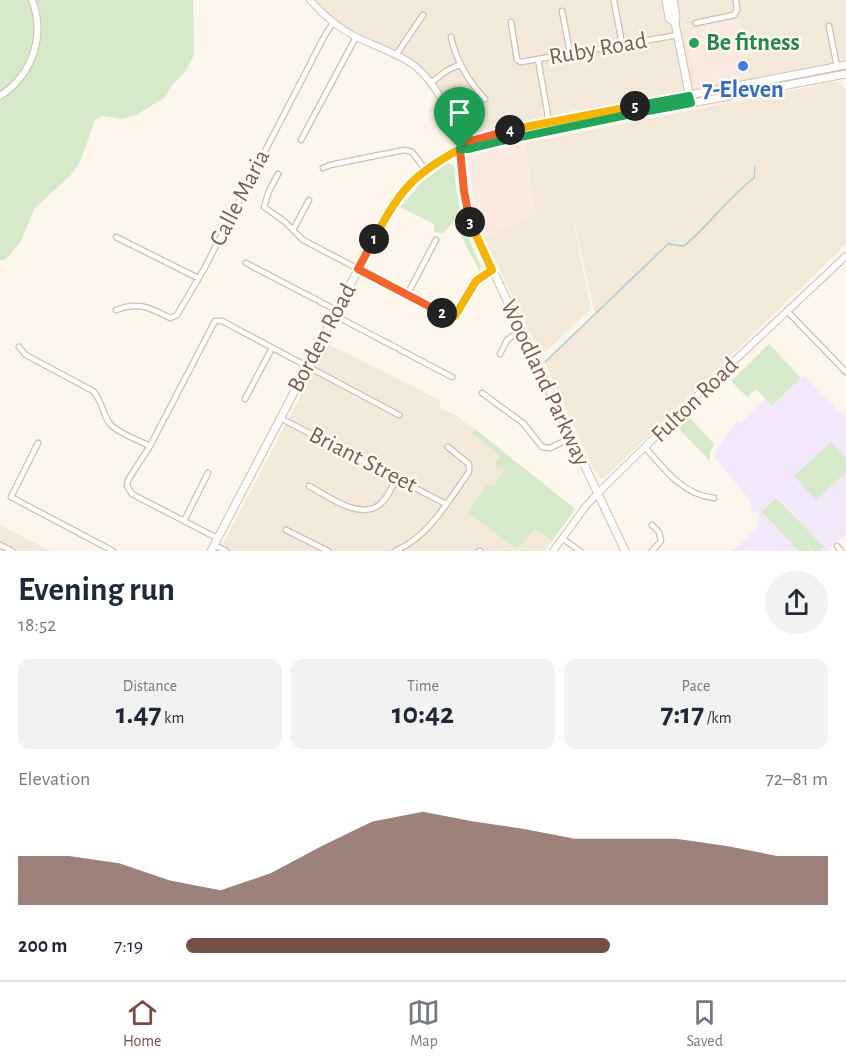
<!DOCTYPE html>
<html lang="en">
<head>
<meta charset="utf-8">
<style>
	body { margin:0; font-family:"Alegreya Sans",sans-serif; background:#f2f2f3; color:#1f2937; height:100vh; display:flex; flex-direction:column; font-size:22px; white-space:nowrap }
	* { box-sizing:border-box; margin:0 }
	p { font-size:20px; color:#747a83 }
	.icon { flex:none; width:33px; height:33px; fill:none; stroke:currentColor; stroke-width:2; stroke-linecap:round; stroke-linejoin:round }
	.map { position:relative; height:551px; overflow:hidden }
	.sheet { display:flex; flex-direction:column; background:#fff; flex:1 }
	.sheet>* { flex:none }
	.pin { position:absolute; display:grid; place-items:center; width:51px; height:51px; color:#fff; margin:-62px -26px; border-radius:50% 50% 50% 0; rotate:-45deg; box-shadow:0 0 6px #0007 }
	.pin .icon { rotate:45deg }
	.km { position:absolute; width:30px; height:30px; margin:-15px; border-radius:50%; background:#222; color:#fff; font-size:16px; line-height:30px; text-align:center }
	.round { display:grid; place-items:center; flex:none; width:63px; height:63px; border-radius:32px; background:#f2f2f3 }
	.summary { display:flex; align-items:center; justify-content:space-between; height:102px; padding:0 18px }
	h1 { font-size:33px; font-weight:700; line-height:45px }
	.figures { display:grid; grid-template-columns:repeat(3,1fr); gap:9px; height:102px; padding:6px 18px }
	.figures div { display:grid; align-content:center; border-radius:12px; background:#f2f2f3; text-align:center }
	.figures b { font-size:30px; font-weight:700 }
	.figures small { font-size:16px; font-weight:400 }
	.figures p { font-size:16px }
	.chart { height:168px; padding:12px 18px }
	.chart p { display:flex; justify-content:space-between }
	.chart svg { width:100%; height:108px; margin-top:6px; fill:#754e46; opacity:.7 }
	ul { padding:0 18px; list-style:none; font-size:20px }
	li { display:grid; grid-template-columns:96px 72px 1fr; align-items:center; height:45px }
	li i { height:15px; border-radius:8px; background:#754e46 }
	.tab-bar { display:flex; justify-content:space-around; align-items:center; height:84px; border-top:2px solid #e0e1e3; background:#fff; font-size:16px; color:#747a83 }
	.tab-bar a { display:grid; justify-items:center; gap:3px }
	.tab-bar .current { color:#754e46 }
	.map>svg:first-child { display:block }
	.residential { fill:#f3e9db }
	.commercial { fill:#fbeae1 }
	.education { fill:#f3e8f9 }
	.green { fill:#d6eacb }
	.lines { fill:none; stroke-linecap:round; stroke-linejoin:round }
	.stream { stroke:#a8cdd7; stroke-width:1.5 }
	.minor-casing { stroke:#cebfb1; stroke-width:7 }
	.tertiary-casing { stroke:#cebfb1; stroke-width:8 }
	.secondary-casing { stroke:#d1c0b0; stroke-width:9 }
	.minor { stroke:#fff; stroke-width:4.5 }
	.tertiary { stroke:#fff; stroke-width:6 }
	.secondary { stroke:#fff; stroke-width:7 }
	.split-1-casing { stroke:#fff; stroke-width:12 }
	.split-2-casing { stroke:#fff; stroke-width:12 }
	.split-3-casing { stroke:#fff; stroke-width:12 }
	.split-4-casing { stroke:#fff; stroke-width:12 }
	.split-5-casing { stroke:#fff; stroke-width:12 }
	.split-6-casing { stroke:#fff; stroke-width:12 }
	.split-7-casing { stroke:#fff; stroke-width:12 }
	.split-8-casing { stroke:#fff; stroke-width:12 }
	.split-1 { stroke:#f5b400; stroke-width:8 }
	.split-2 { stroke:#f0652b; stroke-width:8 }
	.split-3 { stroke:#f5b400; stroke-width:8 }
	.split-4 { stroke:#f0652b; stroke-width:8 }
	.split-5 { stroke:#f5b400; stroke-width:8 }
	.split-6 { stroke:#22a559; stroke-width:8 }
	.split-7 { stroke:#22a559; stroke-width:8 }
	.split-8 { stroke:#22a559; stroke-width:8 }
	.leisure-dot { fill:#2e9e5b; stroke:#fefaf3; stroke-width:2 }
	.shop-dot { fill:#3f7fe0; stroke:#fefaf3; stroke-width:2 }
	.labels { text-anchor:middle; dominant-baseline:central; stroke-width:5; stroke-linejoin:round; paint-order:stroke }
	.leisure-label { font-size:24px; font-weight:bold; fill:#27864d; stroke:#fefaf3; text-anchor:start }
	.street-label { font-size:24px; fill:#775f4f; stroke:#fefaf3 }
	.shop-label { font-size:24px; font-weight:bold; fill:#366cbe; stroke:#fefaf3 }
</style>
</head>
<body>
<div class="map">
<svg width="846" height="551" viewBox="0 0 846 551">
	<rect width="100%" height="100%" fill="#fcf6ec"/>
	<path class="residential" d="M 309,0 L 846,0 L 846,69 L 550,125 L 497,136 L 463,147 L 436,88 L 409,62 L 355,37 Z
		M 838,81 L 846,90 L 846,244 L 607,476 L 601,479 L 594,470 L 545,363 L 596,314 L 594,310 L 570,204 L 591,309 L 541,356 L 484,237 L 535,213 L 525,143 Z
		M 328,344 L 441,401 L 439,407 L 457,416 L 575,509 L 545,551 L 219,551 Z
		M 0,525 L 51,551 L 0,551 Z"/>
	<path class="commercial" d="M 740,19 L 751,77 L 696,87 L 686,30 Z
		M 525,143 L 535,213 L 484,237 L 474,209 L 468,156 L 470,155 Z"/>
	<path class="education" d="M 804,375 L 846,418 L 846,533 L 827,551 L 732,551 L 757,527 L 760,515 L 752,510 L 749,499 L 719,463 L 715,457 L 716,451 L 737,420 L 740,423 L 765,399 L 772,406 Z"/>
	<path class="green" d="M 0,0 L 193,0 L 194,55 L 186,71 L 173,84 L 164,98 L 136,115 L 122,119 L 102,116 L 95,120 L 80,162 L 71,175 L 35,208 L 20,243 L 5,260 L 0,260 Z
		M 448,163 L 454,166 C 456,203 465,233 481,266 L 480,272 L 464,242 L 456,219 L 442,234 L 434,232 L 434,224 L 400,207 L 423,181 Z
		M 769,344 L 801,378 L 772,406 L 756,389 L 747,397 L 731,381 Z
		M 689,417 L 714,444 L 710,452 L 710,461 L 678,428 Z
		M 475,429 L 575,509 L 552,541 L 535,529 L 517,549 L 468,513 L 487,485 L 494,485 L 505,470 L 495,467 L 499,455 L 472,433 Z
		M 831,442 L 846,458 L 846,472 L 816,500 L 794,476 Z
		M 776,498 L 824,547 L 819,551 L 814,551 L 792,529 L 812,551 L 799,551 L 762,512 Z"/>
	<g class="lines">
		<path class="stream" d="M 545,362 L 668,244 L 684,246 C 709,225 728,198 754,178 L 755,167"/>
		<defs>
			<path id="minor" d="M 614,1 L 622,44
				M 562,11 L 570,53
				M 511,22 L 517,60 L 521,62 L 678,35
				M 696,23 L 734,15 L 737,10 L 736,0
				M 829,26 L 837,67
				M 451,37 C 456,60 469,82 485,99
				M 396,55 L 423,15
				M 538,59 L 549,122
				M 431,83 L 446,71 L 461,64
				M 301,140 L 356,37
				M 323,168 L 330,165 L 404,150 L 412,152 L 425,169
				M 278,174 L 269,191 L 264,207 L 284,221 L 303,240 L 448,316 L 453,317 C 471,304 466,284 492,270
				M 293,230 L 309,200
				M 116,237 L 198,278
				M 246,263 L 336,310
				M 407,295 L 436,240
				M 116,310 C 139,301 150,308 170,318 L 177,315 L 204,269 L 325,35 L 333,23
				M 788,312 L 846,372
				M 334,315 L 452,377
				M 19,347 L 26,355 L 93,391 C 103,402 102,415 111,425 C 120,434 138,440 150,446
				M 500,354 L 507,340 L 520,331
				M 482,393 L 523,423 L 542,447 L 550,448 L 571,438
				M 245,399 L 272,348
				M 280,418 L 446,504
				M 38,443 L 11,497 L 113,551
				M 645,447 C 664,469 683,495 714,498
				M 309,486 C 328,496 358,520 379,505 C 388,499 392,486 397,477
				M 184,521 L 208,473
				M 286,530 L 328,551
				M 217,538 L 132,494 L 127,486 L 128,480 L 150,446 L 215,321 L 222,321 L 399,415
				M 562,538 L 580,551
				M 0,545 L 12,551
				M 214,545 L 226,551
				M 837,546 L 841,551
				M 395,551 C 429,537 448,501 469,472 L 469,464 L 448,447
				M 479,551 L 480,551
				M 652,551 L 661,541 L 659,532 L 652,525"/>
			<path id="tertiary" d="M 310,0 C 323,15 338,28 356,37 C 373,45 390,51 406,60 C 435,77 453,117 460,149
				M 0,96 C 32,75 46,36 32,0
				M 553,551 L 586,506 L 597,494 L 701,392 L 846,256"/>
			<path id="secondary" d="M 666,0 L 669,18 L 675,23
				M 673,0 L 676,16 L 675,23 L 690,98
				M 460,149 L 464,191 L 471,224 L 625,551
				M 460,149 L 468,149 L 629,115 L 846,74
				M 211,551 L 382,224 L 398,196 L 415,178 L 425,169 L 460,149 L 467,142 L 523,127 L 846,65"/>
		</defs>
		<use href="#minor" class="minor-casing"/>
		<use href="#tertiary" class="tertiary-casing"/>
		<use href="#secondary" class="secondary-casing"/>
		<use href="#minor" class="minor"/>
		<use href="#tertiary" class="tertiary"/>
		<use href="#secondary" class="secondary"/>
	</g>
	<g class="lines">
		<defs>
			<path id="split-1" d="M 374,239 C 399,191 412,175 460,149"/>
			<path id="split-2" d="M 374,239 L 358,269 L 442,313"/>
			<path id="split-3" d="M 442,313 L 448,316 L 455,316 L 476,281 L 492,270 L 470,222"/>
			<path id="split-4" d="M 470,222 L 464,191 L 460,149 L 467,142 L 510,130"/>
			<path id="split-5" d="M 510,130 L 635,106"/>
			<path id="split-6" d="M 627,115 L 691,103 L 689,96 L 635,106"/>
			<path id="split-7" d="M 501,141 L 627,115"/>
			<path id="split-8" d="M 460,149 L 468,149 L 501,141"/>
		</defs>
		<use href="#split-1" class="split-1-casing"/>
		<use href="#split-2" class="split-2-casing"/>
		<use href="#split-3" class="split-3-casing"/>
		<use href="#split-4" class="split-4-casing"/>
		<use href="#split-5" class="split-5-casing"/>
		<use href="#split-6" class="split-6-casing"/>
		<use href="#split-7" class="split-7-casing"/>
		<use href="#split-8" class="split-8-casing"/>
		<use href="#split-1" class="split-1"/>
		<use href="#split-2" class="split-2"/>
		<use href="#split-3" class="split-3"/>
		<use href="#split-4" class="split-4"/>
		<use href="#split-5" class="split-5"/>
		<use href="#split-6" class="split-6"/>
		<use href="#split-7" class="split-7"/>
		<use href="#split-8" class="split-8"/>
	</g>
	<circle class="leisure-dot" cx="694" cy="43" r="6"/>
	<circle class="shop-dot" cx="743" cy="66" r="6"/>
	<g class="labels">
		<g class="leisure-label">
			<text x="706" y="43">Be fitness</text>
		</g>
		<g class="street-label">
			<text transform="translate(598 49) rotate(-10)">Ruby Road</text>
			<text transform="translate(240 198) rotate(-63)">Calle Maria</text>
			<text transform="translate(322 338) rotate(-62)">Borden Road</text>
			<text transform="translate(545 383) rotate(65)">Woodland Parkway</text>
			<text transform="translate(695 400) rotate(-44)">Fulton Road</text>
			<text transform="translate(363 460) rotate(27)">Briant Street</text>
		</g>
		<g class="shop-label">
			<text x="743" y="90">7-Eleven</text>
		</g>
	</g>
</svg>
<div class="pin" style="left:460px;top:149px;background:#1e9e55"><svg class="icon" aria-label="arrive" viewBox="0 0 24 24"><path d="M6 21V4h12l-3 4 3 4H6"/></svg></div>
<b class="km" style="left:374px;top:239px">1</b>
<b class="km" style="left:442px;top:313px">2</b>
<b class="km" style="left:470px;top:222px">3</b>
<b class="km" style="left:510px;top:130px">4</b>
<b class="km" style="left:635px;top:106px">5</b>
</div>
<section class="sheet">
<div class="summary"><div><h1>Evening run</h1><p>18:52</p></div><a class="round"><svg class="icon" aria-label="share" viewBox="0 0 24 24"><path d="M12 15V3M7 8l5-5 5 5M5 13v7h14v-7"/></svg></a></div>
<div class="figures">
<div><p>Distance</p><b>1.47<small> km</small></b></div>
<div><p>Time</p><b>10:42</b></div>
<div><p>Pace</p><b>7:17<small> /km</small></b></div>
</div>
<div class="chart"><p><span>Elevation</span>72–81 m</p>
<svg viewBox="0 0 160 44" preserveAspectRatio="none"><path d="M0 44V24L10 24L20 27L30 34L40 38L50 31L60 20L70 10L80 6L90 10L100 13L110 17L120 17L130 17L140 20L150 24L160 24V44z"/></svg>
</div>
<ul>
<li><b>200 m</b>7:19<i style="width:66%"></i></li>
</ul>
</section>
<nav class="tab-bar">
<a class="current"><svg class="icon" aria-label="home" viewBox="0 0 24 24"><path d="M3 11l9-7 9 7M6 9v11h12V9"/></svg>Home</a>
<a><svg class="icon" aria-label="map" viewBox="0 0 24 24"><path d="M3 6l6-2 6 2 6-2v14l-6 2-6-2-6 2zM9 4v14M15 6v14"/></svg>Map</a>
<a><svg class="icon" aria-label="saved" viewBox="0 0 24 24"><path d="M7 4h10v16l-5-4-5 4z"/></svg>Saved</a>
</nav>
</body>
</html>
